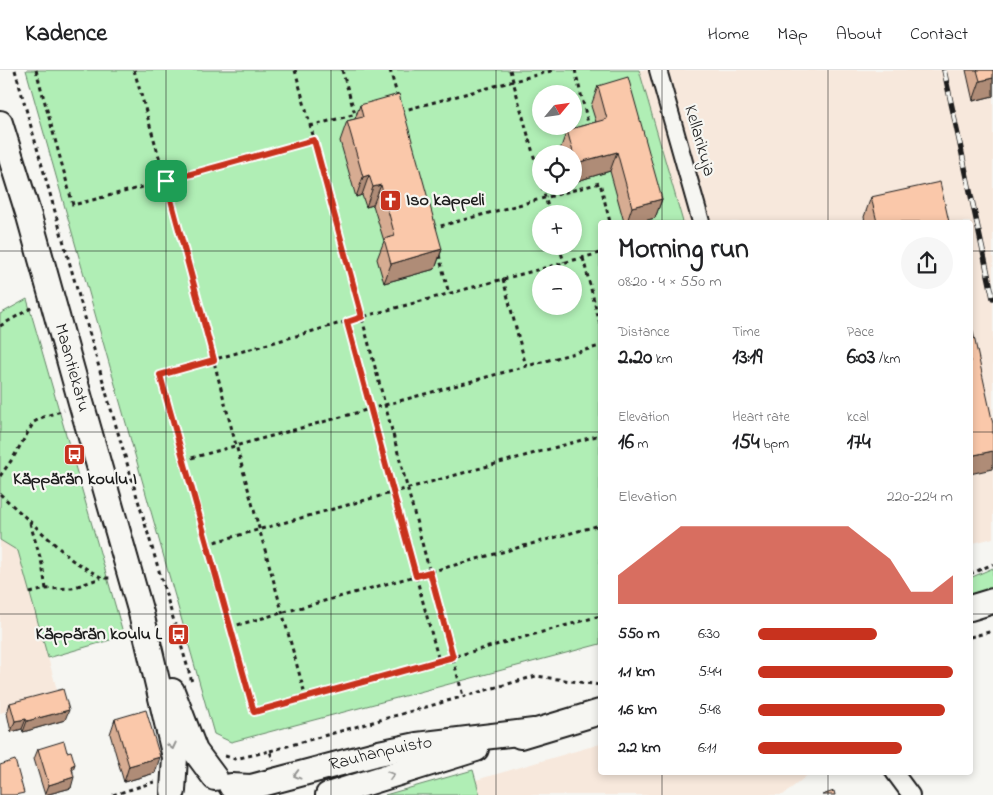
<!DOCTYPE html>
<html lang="en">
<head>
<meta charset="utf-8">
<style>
	body { margin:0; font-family:"Indie Flower",sans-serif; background:#f6f6f6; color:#202124; height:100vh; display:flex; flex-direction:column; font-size:19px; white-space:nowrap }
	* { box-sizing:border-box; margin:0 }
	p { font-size:16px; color:#757577 }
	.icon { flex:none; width:28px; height:28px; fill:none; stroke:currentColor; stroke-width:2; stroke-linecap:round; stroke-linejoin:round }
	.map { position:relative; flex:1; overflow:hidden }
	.details { position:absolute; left:598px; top:150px; width:375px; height:555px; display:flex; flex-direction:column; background:#fff; border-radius:5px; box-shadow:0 2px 8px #0003 }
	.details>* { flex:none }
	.needle { width:32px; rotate:61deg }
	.tools { position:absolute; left:532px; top:15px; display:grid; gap:10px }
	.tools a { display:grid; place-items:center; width:50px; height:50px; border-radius:50%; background:#fff; box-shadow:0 2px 8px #0003; font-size:25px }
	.pin { position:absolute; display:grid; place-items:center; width:42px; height:42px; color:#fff; margin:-21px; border-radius:10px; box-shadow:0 2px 8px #0006 }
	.round { display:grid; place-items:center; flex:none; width:52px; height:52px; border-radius:26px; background:#f6f6f6 }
	.headline { display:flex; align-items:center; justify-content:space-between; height:85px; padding:0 20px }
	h1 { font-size:28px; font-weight:700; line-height:38px }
	.stats { display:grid; grid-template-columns:repeat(3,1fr); gap:8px; height:85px; padding:5px 20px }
	.stats div { display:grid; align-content:center }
	.stats b { font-size:21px; font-weight:700 }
	.stats small { font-size:14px; font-weight:400 }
	.stats p { font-size:14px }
	.chart { height:140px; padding:10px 20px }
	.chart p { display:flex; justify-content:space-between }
	.chart svg { width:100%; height:90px; margin-top:5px; fill:#c8321e; opacity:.7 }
	ul { padding:0 20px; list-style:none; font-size:16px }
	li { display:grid; grid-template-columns:80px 60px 1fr; align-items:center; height:38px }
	li i { height:12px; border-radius:6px; background:#c8321e }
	header { display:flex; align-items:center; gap:30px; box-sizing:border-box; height:70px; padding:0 25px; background:#fff; border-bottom:1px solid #e0e0e0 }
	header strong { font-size:24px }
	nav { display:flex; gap:28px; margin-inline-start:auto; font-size:18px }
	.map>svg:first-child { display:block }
	.built { fill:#f7e8dc }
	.green { fill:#b0eeb5; stroke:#668568; fill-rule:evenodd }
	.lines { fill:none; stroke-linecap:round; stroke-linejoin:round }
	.street-casing { stroke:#1c1c1c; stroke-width:20 }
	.secondary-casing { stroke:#1c1c1c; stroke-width:28 }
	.path { stroke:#1c1c1c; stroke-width:3; stroke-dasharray:4 4; stroke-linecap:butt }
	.street { stroke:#f6f6f2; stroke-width:16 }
	.secondary { stroke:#f6f6f2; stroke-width:24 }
	.rail-casing { stroke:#1c1c1c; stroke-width:5.5 }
	.rail { stroke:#f6f6f2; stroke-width:4; stroke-dasharray:11; stroke-linecap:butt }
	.wall { fill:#d7ac92; stroke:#1c1c1c }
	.shaded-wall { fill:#af8c77; stroke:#1c1c1c }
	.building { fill:#fac8aa; stroke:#1c1c1c }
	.oneway { stroke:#949492 }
	.route-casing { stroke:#fff; stroke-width:10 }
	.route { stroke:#c8321e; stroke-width:6 }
	.grid { fill:none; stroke:#1c1c1c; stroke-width:1; stroke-opacity:0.55 }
	.labels { text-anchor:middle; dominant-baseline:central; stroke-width:4.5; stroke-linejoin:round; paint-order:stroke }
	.street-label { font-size:18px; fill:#1c1c1c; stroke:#f6f6f2 }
	.poi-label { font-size:18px; font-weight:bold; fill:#1c1c1c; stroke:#f6f6f2; text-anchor:start }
</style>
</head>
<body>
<header>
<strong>Kadence</strong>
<nav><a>Home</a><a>Map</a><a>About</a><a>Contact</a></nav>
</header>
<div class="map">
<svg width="993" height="725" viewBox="0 0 993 725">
	<rect width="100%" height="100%" fill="#f6f6f2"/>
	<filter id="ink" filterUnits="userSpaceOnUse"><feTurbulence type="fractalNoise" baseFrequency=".02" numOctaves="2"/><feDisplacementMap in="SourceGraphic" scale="10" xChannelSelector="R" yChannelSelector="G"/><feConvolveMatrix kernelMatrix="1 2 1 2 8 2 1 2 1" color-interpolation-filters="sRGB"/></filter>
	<g filter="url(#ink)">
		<path class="built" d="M 639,0 L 993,0 L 993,468 L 970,474 L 970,152 L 683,152 Z
			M 0,470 L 18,480 L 59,627 L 0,643 Z
			M 600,674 L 600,702 L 810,703 L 783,725 L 480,725 L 476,710 Z"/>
		<path class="green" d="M 26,0 L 639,0 L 683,152 L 600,152 L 600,574 L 231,672 L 214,664 ZM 541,24 L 574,24 L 574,56 L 541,56 ZM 541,84 L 574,84 L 574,116 L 541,116 ZM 541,144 L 574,144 L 574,176 L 541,176 ZM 541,204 L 574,204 L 574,236 L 541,236 Z
			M 27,229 L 124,566 L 48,588 L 18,481 L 0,470 L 0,244 Z
			M 993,498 L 993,518 L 970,524 L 970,508 Z
			M 473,700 L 480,725 L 385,725 Z"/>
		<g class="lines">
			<defs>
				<path id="street" d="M 658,0 L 701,152
					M 894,702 L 911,725"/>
				<g id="secondary">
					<path id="s1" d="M 0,53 L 29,146 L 82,336 L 141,543 L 175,687 L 173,721"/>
					<path d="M 970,538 L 993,531"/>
					<path d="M 172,621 L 195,681 L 215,708"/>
					<path d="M 520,666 L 600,642"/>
					<path id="s2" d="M 231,716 L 251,717 L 379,683 L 417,675 L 534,661"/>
					<path d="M 328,725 L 476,679"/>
				</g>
			</defs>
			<use href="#street" class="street-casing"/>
			<use href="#secondary" class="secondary-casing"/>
			<path class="path" d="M 15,0 L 108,329 L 192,612
				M 36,0 L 73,135 L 166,111 L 314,69 L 463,626
				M 134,0 L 166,111 L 236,375 L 306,628
				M 295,0 L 314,69
				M 342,0 L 355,44
				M 390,0 L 398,28
				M 510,0 L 541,112
				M 575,0 L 589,57
				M 401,41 L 555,0
				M 310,56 L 360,43
				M 542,116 L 550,144
				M 433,158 L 600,113 L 610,152
				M 559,176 L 564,192
				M 600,183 L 362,247 L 160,305 L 254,642 L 600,546
				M 439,185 L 449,224
				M 583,188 L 600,254
				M 503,209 L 526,296
				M 347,252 L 439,591
				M 0,256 L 33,237
				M 184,390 L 600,276
				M 0,406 L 13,388 L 34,352 L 43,347 L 64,340
				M 0,424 L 72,490 L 102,508 L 110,508
				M 30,453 L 42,494 L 46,519
				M 207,474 L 600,365
				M 970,504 L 993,494
				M 30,523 L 46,519 L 72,518 L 101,508
				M 230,557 L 600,455
				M 970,567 L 993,561
				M 270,681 L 536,606 L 600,615
				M 225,686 L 235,689 L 270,681 L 273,691
				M 113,725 L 154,712"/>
			<use href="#street" class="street"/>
			<use href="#secondary" class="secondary"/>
			<defs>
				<path id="rail" d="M 944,0 L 993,228"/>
			</defs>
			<use href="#rail" class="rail-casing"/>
			<use href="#rail" class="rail"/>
		</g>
		<path class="wall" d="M 966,0 L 993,0 L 993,26 L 973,31 Z
			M 598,16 L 662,129 L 655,148 L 640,152 L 624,152 L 610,101 L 574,112 L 574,84 L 561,84 L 560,80 L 567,60 L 596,52 L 591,36 Z
			M 360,35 L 442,179 L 435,199 L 384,213 L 377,189 L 384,171 L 373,135 L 366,137 L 362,125 L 356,127 L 340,71 L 347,51 L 355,49 Z
			M 871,127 L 949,152 L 865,152 L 864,147 Z
			M 10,633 L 65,650 L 23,662 L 22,659 L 11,662 L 7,643 Z
			M 115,649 L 155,703 L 124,712 L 110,664 Z
			M 38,679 L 73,701 L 71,718 L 45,725 L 34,689 Z"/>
		<path class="shaded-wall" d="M 993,8 L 993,26 L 973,31 L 980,11 Z
			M 617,82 L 610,101 L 574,112 L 574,101 L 576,93 Z
			M 369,105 L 362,125 L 356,127 L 363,107 Z
			M 381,115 L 373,135 L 366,137 L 373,117 Z
			M 662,129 L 655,148 L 640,152 L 627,152 L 632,137 Z
			M 442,179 L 435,199 L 384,213 L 391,194 Z
			M 993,381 L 993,395 L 992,399 L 970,404 L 970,386 Z
			M 69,640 L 65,650 L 23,662 L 27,651 Z
			M 26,649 L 22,659 L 11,662 L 15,651 Z
			M 160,687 L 155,703 L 124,712 L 129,696 Z
			M 75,694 L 71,705 L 71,696 Z
			M 74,707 L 71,718 L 45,725 L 49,715 Z"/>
		<path class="building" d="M 977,0 L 993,0 L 993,8 L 980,11 Z
			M 628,7 L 662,129 L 632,137 L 617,82 L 576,93 L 567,60 L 607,49 L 598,16 Z
			M 399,24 L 442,179 L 391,194 L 384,169 L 395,166 L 381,115 L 373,117 L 369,105 L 363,107 L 347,51 L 363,47 L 360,35 Z
			M 940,112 L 949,152 L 877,152 L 871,127 Z
			M 816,150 L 817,152 L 809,152 Z
			M 970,248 L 993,354 L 993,381 L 970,386 Z
			M 63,619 L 69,640 L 27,651 L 26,649 L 15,651 L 10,633 Z
			M 146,640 L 160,687 L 129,696 L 115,649 Z
			M 64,671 L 67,682 L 71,681 L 75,694 L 71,696 L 74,707 L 49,715 L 38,679 Z
			M 15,690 L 24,723 L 15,725 L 0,725 L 0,695 Z
			M 834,721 L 835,725 L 822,725 Z"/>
		<defs><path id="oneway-chevron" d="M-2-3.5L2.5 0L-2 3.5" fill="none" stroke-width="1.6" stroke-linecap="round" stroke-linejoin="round" transform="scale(1.25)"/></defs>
		<g class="oneway">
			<use href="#oneway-chevron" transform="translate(172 676) rotate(77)"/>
			<use href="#oneway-chevron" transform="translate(297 705) rotate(165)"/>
			<use href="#oneway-chevron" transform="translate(391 705) rotate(-17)"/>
		</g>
	</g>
	<g class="lines" filter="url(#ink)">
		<defs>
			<path id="route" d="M 314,70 L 362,247 L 347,252 L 416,506 L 430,502 L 453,587 L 254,642 L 160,305 L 214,290 L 166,111 Z"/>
		</defs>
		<use href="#route" class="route-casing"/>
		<use href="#route" class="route"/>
	</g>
	<path class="grid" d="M 166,0 L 166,725M 331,0 L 331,725M 496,0 L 496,725M 662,0 L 662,152M 828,0 L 828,152M 0,181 L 600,181M 970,181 L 993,181M 0,362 L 600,362M 970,362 L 993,362M 0,544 L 600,544M 970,544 L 993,544M 662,702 L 662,725M 828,702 L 828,725"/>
	<defs>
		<symbol id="church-square" viewBox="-11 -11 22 22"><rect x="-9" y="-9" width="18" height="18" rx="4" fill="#c8321e" stroke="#f6f6f2"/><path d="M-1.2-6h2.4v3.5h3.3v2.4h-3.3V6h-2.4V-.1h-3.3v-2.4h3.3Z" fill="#fff"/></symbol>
		<symbol id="bus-square" viewBox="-11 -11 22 22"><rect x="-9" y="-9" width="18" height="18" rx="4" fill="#c8321e" stroke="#f6f6f2"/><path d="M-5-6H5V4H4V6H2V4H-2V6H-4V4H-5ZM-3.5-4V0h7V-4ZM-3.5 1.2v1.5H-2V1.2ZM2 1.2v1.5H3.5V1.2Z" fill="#fff"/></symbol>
	</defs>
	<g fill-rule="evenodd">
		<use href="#church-square" x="378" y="118" width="25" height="25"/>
		<use href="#bus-square" x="62" y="372" width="25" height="25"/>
		<use href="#bus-square" x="166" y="552" width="25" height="25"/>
	</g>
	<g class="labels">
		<g class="street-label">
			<text transform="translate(699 71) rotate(74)">Kellarikuja</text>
			<text stroke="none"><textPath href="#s1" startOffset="255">Maantiekatu</textPath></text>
			<text stroke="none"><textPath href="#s2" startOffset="154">Rauhanpuisto</textPath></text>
		</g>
		<g class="poi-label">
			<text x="406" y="131">Iso kappeli</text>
			<text x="75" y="410" text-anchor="middle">Käppärän koulu I</text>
			<text x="162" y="565" text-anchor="end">Käppärän koulu L</text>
		</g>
	</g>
</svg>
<div class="tools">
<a><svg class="needle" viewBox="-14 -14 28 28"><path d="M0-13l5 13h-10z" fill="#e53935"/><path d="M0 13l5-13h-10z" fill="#757577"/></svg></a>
<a><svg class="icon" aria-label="locate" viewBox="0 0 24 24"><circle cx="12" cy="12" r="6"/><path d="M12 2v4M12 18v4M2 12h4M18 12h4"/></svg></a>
<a>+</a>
<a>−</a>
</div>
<div class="pin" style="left:166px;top:111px;background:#1e9e55"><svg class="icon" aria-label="arrive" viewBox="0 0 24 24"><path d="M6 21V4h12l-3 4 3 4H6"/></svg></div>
<section class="details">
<div class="headline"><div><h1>Morning run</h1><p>08:20 · 4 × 550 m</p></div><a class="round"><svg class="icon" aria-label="share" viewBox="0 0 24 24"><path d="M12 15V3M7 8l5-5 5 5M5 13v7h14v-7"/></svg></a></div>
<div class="stats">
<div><p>Distance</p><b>2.20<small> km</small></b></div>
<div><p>Time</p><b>13:19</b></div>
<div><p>Pace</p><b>6:03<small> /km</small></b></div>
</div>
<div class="stats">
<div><p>Elevation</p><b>16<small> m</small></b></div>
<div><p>Heart rate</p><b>154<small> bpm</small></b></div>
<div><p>kcal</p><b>174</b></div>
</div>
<div class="chart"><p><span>Elevation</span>220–224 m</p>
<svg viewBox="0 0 160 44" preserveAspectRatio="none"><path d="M0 44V30L10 22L20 14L30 6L40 6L50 6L60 6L70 6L80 6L90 6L100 6L110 6L120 14L130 22L140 38L150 38L160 30V44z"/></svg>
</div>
<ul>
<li><b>550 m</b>6:30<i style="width:61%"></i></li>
<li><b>1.1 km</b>5:44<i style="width:100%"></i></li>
<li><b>1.6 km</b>5:48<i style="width:96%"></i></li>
<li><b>2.2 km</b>6:11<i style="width:74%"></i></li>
</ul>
</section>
</div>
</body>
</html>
